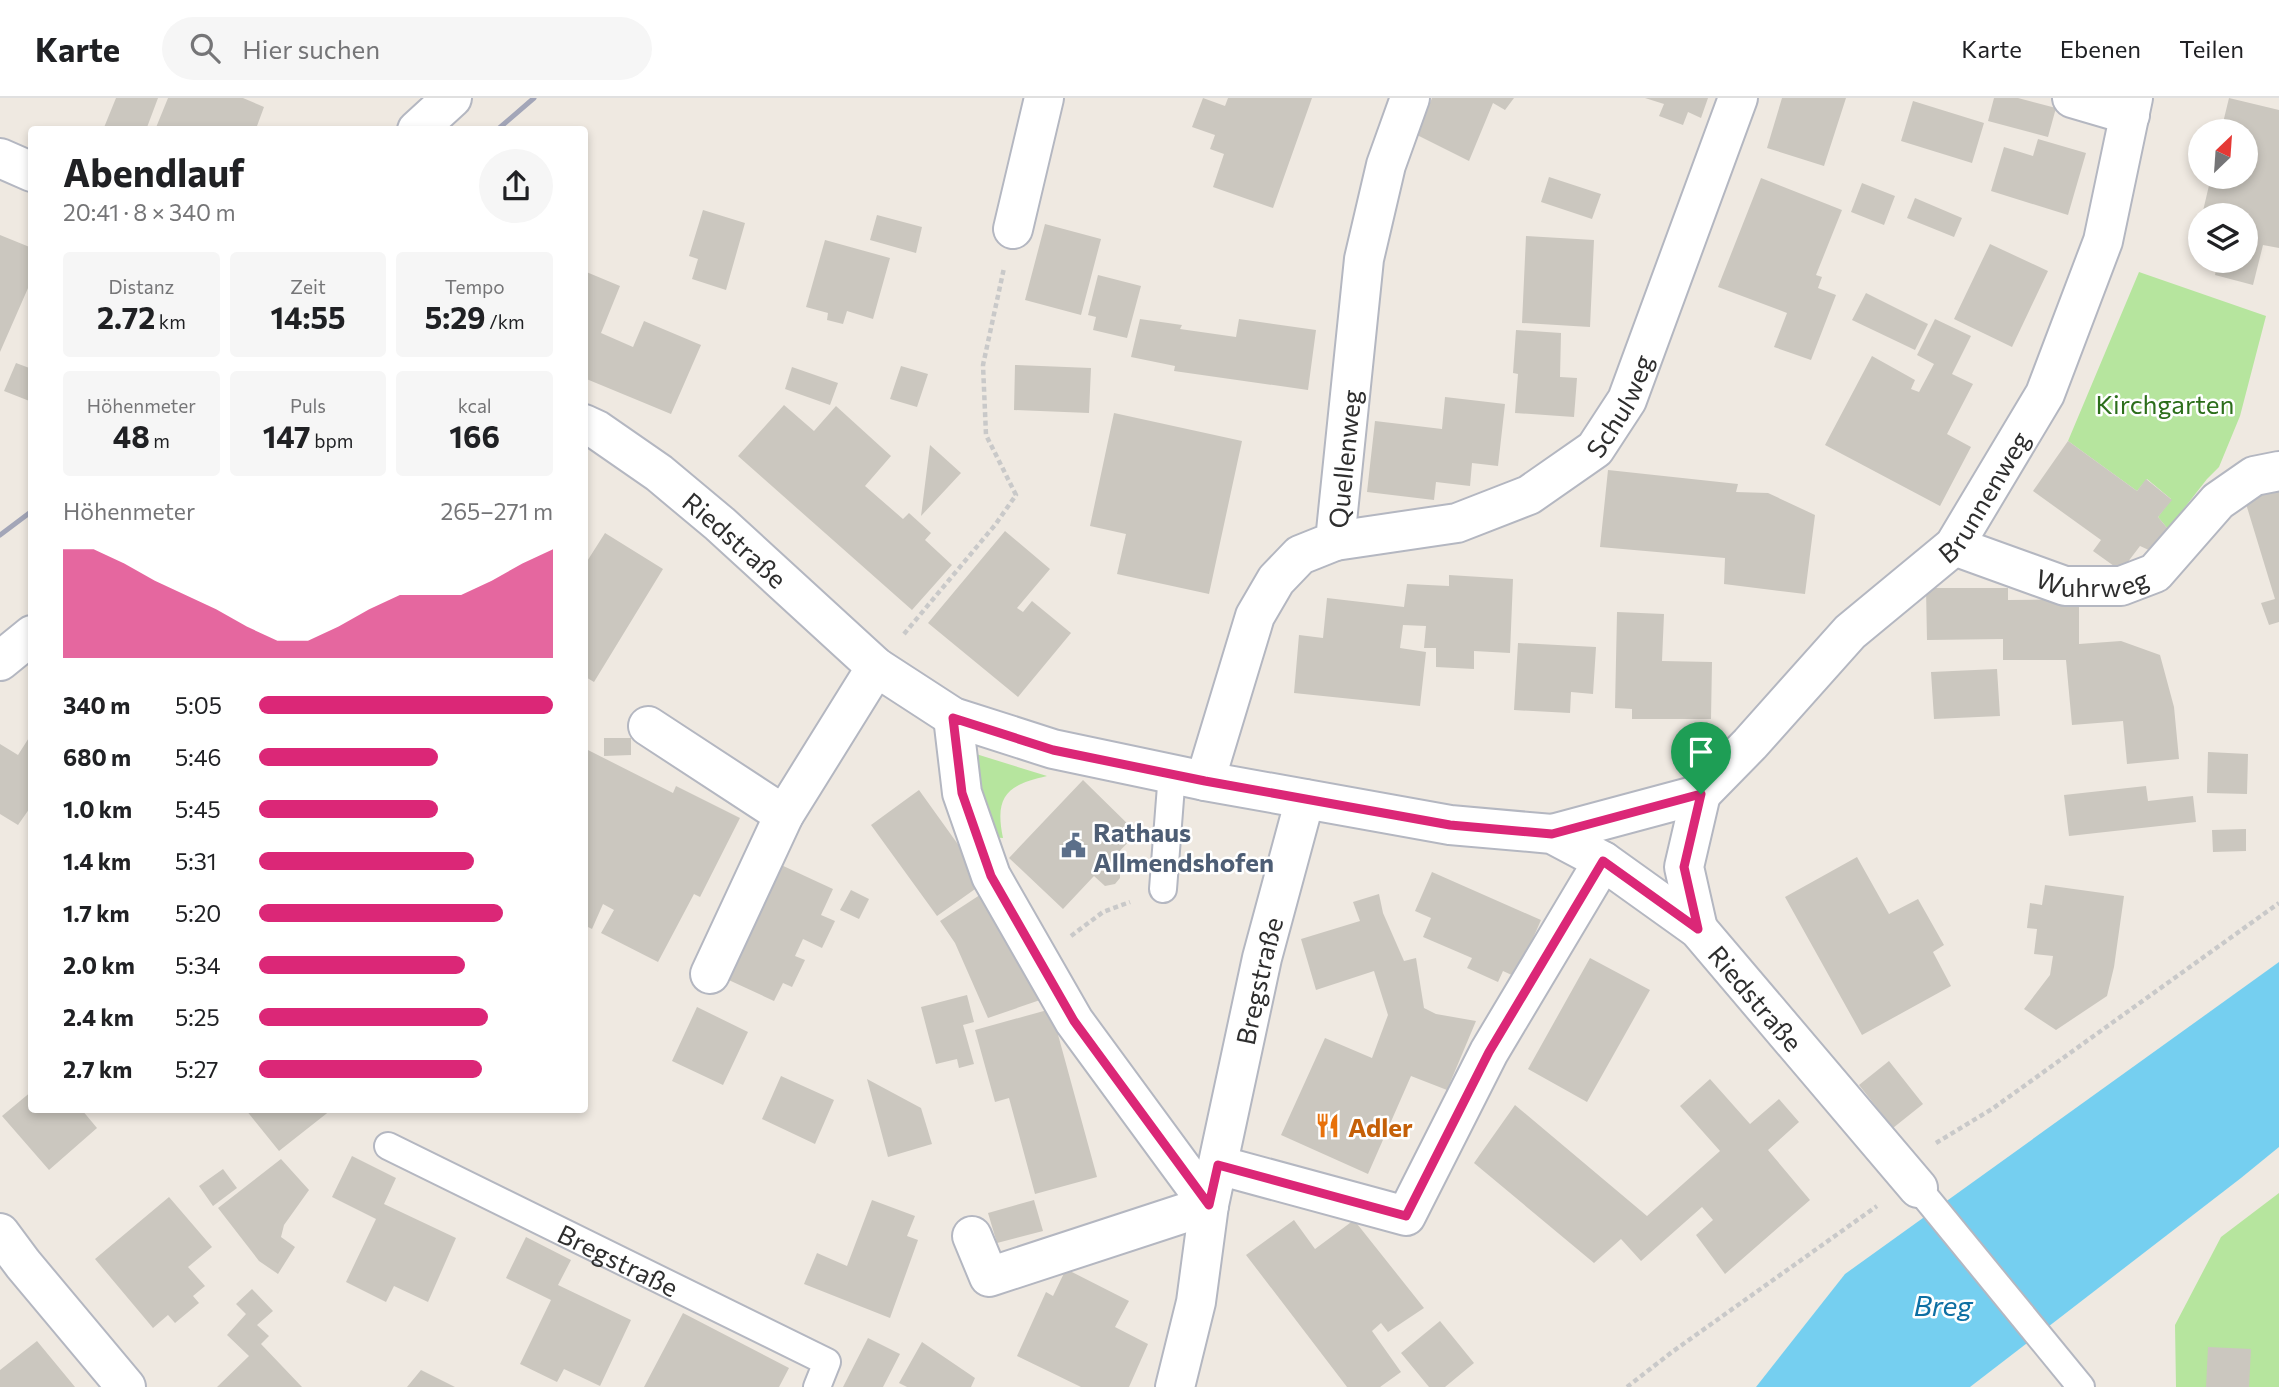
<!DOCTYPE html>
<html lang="de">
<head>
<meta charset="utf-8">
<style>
	body { margin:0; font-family:Commissioner,sans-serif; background:#f6f6f6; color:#202124; height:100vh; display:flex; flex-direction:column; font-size:26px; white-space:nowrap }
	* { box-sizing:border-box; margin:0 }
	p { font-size:23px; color:#757577 }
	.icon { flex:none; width:38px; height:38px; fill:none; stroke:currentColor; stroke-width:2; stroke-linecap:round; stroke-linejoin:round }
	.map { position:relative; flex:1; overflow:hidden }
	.sheet { position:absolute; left:28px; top:28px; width:560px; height:987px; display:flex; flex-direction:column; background:#fff; border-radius:7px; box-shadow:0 4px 10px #0003 }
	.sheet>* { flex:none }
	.needle { width:46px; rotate:25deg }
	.buttons { position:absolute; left:2188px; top:21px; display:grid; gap:14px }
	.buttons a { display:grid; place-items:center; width:70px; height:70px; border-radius:50%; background:#fff; box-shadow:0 4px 10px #0003; font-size:35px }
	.pin { position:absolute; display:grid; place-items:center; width:60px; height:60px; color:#fff; margin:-72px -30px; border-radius:50% 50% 50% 0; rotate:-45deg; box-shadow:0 0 7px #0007 }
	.pin .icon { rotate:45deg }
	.round { display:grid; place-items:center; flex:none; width:74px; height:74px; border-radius:37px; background:#f6f6f6 }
	.head { display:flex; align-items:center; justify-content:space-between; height:119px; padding:0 35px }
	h1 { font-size:38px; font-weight:700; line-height:52px }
	.figures { display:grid; grid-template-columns:repeat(3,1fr); gap:10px; height:119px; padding:7px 35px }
	.figures div { display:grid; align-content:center; border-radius:7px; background:#f6f6f6; text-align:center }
	.figures b { font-size:30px; font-weight:700 }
	.figures small { font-size:19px; font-weight:400 }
	.figures p { font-size:19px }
	.chart { height:196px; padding:14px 35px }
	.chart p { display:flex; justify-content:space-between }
	.chart svg { width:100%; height:126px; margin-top:7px; fill:#db2777; opacity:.7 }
	ul { padding:0 35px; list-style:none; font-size:23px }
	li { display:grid; grid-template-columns:112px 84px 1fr; align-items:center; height:52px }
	li i { height:18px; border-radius:9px; background:#db2777 }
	header { display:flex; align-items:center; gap:42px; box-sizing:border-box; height:98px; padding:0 35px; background:#fff; border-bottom:2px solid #e0e0e0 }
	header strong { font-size:33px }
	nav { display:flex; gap:38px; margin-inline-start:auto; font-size:24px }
	.search { width:490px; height:63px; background:#f6f6f6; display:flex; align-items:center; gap:18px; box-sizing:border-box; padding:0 24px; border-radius:38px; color:#757577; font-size:26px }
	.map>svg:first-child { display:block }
	.green { fill:#b6e59e }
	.water { fill:#75cff0 }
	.building { fill:#cbc7bf }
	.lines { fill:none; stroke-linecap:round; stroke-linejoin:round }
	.service-casing { stroke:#b4b7c1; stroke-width:30 }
	.minor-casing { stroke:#b4b7c1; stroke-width:42 }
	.path { stroke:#c9c9c9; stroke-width:4.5; stroke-dasharray:5 3.5; stroke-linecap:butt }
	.service { stroke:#fff; stroke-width:26 }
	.minor { stroke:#fff; stroke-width:38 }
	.rail { stroke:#a3a6b8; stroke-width:5 }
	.route-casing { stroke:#fff; stroke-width:14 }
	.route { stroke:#db2777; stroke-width:9 }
	.labels { text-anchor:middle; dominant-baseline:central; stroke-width:5; stroke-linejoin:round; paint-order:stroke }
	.street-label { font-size:26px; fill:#2e2e2e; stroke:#fff }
	.park-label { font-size:26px; fill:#2c6e1b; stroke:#fff }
	.service-label { font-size:26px; font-weight:bold; fill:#4e5e75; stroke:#fff; text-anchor:start }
	.food-label { font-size:26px; font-weight:bold; fill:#c56008; stroke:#fff; text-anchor:start }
	.water-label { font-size:28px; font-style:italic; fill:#0d6fa3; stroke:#fff }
</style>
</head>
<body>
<header>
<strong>Karte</strong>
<div class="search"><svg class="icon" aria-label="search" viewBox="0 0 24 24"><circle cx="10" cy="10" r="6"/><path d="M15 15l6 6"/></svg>Hier suchen</div>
<nav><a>Karte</a><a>Ebenen</a><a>Teilen</a></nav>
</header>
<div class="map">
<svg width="2279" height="1289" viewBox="0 0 2279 1289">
	<rect width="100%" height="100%" fill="#efe9e1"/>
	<path class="green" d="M 2139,174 L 2266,218 L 2240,318 L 2219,369 L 2207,381 L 2168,431 L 2158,419 L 2171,401 L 2147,381 L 2137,393 L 2068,343 Z
		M 976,656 L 1047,678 C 1008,687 994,697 1003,740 L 990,739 L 980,702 Z
		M 2279,1095 L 2279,1289 L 2176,1289 L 2175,1227 L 2221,1139 Z"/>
	<path class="water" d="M 2279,864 L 2279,1049 L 2241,1080 L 1970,1289 L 1756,1289 L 1845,1176 Z"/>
	<path class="building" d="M 116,0 L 158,0 L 146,32 L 103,32 Z
		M 168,0 L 243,0 L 264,9 L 257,28 L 266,32 L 155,32 Z
		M 1203,0 L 1225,8 L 1228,0 L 1312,0 L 1273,110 L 1213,89 L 1224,56 L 1210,51 L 1215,37 L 1192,29 Z
		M 1432,0 L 1514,0 L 1505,12 L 1493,5 L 1469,63 L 1417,37 Z
		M 1645,0 L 1708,0 L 1701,20 L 1688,14 L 1683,27 L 1659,18 L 1664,6 Z
		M 1782,0 L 1846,0 L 1824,68 L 1767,50 Z
		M 1994,0 L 2018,0 L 2056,10 L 2048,39 L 1988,23 Z
		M 2229,0 L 2279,12 L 2279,150 L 2263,147 L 2253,187 L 2215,177 L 2218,163 L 2245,163 L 2245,117 L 2202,117 L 2211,79 L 2245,79 L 2245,33 L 2221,33 Z
		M 1913,3 L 1984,25 L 1972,65 L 1901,43 Z
		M 2038,41 L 2086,55 L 2068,117 L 1991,93 L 2004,49 L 2033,58 Z
		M 1549,79 L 1601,96 L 1592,121 L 1541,104 Z
		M 1761,80 L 1842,112 L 1816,177 L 1822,179 L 1818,190 L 1836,197 L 1811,262 L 1774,249 L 1787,215 L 1718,189 Z
		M 1862,85 L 1895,98 L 1884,127 L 1851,114 Z
		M 1915,100 L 1962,120 L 1954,139 L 1907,120 Z
		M 703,112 L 745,125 L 726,192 L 692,181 L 698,161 L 689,158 Z
		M 877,117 L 922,129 L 916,155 L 870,142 Z
		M 1045,126 L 1101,141 L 1081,217 L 1025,202 Z
		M 0,137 L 32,150 L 32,181 L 0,254 Z
		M 1526,138 L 1594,142 L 1590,229 L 1522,225 Z
		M 825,142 L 890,160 L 873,221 L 847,213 L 843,226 L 827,222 L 828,215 L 806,209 Z
		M 1990,146 L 2048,173 L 2012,249 L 1954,221 Z
		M 584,173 L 620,188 L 601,235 L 633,249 L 644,223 L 701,247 L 671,316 L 584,280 Z
		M 1098,177 L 1141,188 L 1127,240 L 1093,232 L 1096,219 L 1088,217 Z
		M 1866,195 L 1928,226 L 1915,252 L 1852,222 Z
		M 1140,221 L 1182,227 L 1180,231 L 1236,239 L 1239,221 L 1316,232 L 1308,292 L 1174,273 L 1175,268 L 1131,259 Z
		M 1935,221 L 1971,238 L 1952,276 L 1973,286 L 1947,336 L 1971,349 L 1940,408 L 1825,347 L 1872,258 L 1915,282 L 1911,291 L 1919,294 L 1934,266 L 1917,257 Z
		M 1516,232 L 1561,235 L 1560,279 L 1577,280 L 1574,319 L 1515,315 L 1518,276 L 1513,275 Z
		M 16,265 L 32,271 L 32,304 L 4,293 Z
		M 1015,267 L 1091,270 L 1089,315 L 1014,312 Z
		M 901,268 L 928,276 L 917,309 L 890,301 Z
		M 792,269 L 838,285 L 830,307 L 785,291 Z
		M 1445,299 L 1505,306 L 1498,368 L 1472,365 L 1470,388 L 1436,384 L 1434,402 L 1367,394 L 1375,323 L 1442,331 Z
		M 784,307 L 814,333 L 836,308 L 891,358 L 865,388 L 903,421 L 909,415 L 931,435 L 925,442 L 952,467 L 912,512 L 738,358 Z
		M 1114,315 L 1242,343 L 1209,496 L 1117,476 L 1126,436 L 1090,428 Z
		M 2068,343 L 2137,393 L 2146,381 L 2172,402 L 2158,419 L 2168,431 L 2151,453 L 2140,448 L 2121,473 L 2093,453 L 2101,442 L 2033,393 Z
		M 930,347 L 961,375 L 921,418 Z
		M 1608,372 L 1738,386 L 1736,394 L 1768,395 L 1815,417 L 1805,496 L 1724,486 L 1725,460 L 1600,449 Z
		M 2279,385 L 2279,524 L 2269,527 L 2261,505 L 2275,501 L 2243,396 Z
		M 1005,433 L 1050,471 L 1017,510 L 1023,514 L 1032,503 L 1071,535 L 1018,599 L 928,525 Z
		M 605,435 L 663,471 L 594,584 L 584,578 L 584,468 Z
		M 1449,477 L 1513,481 L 1510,555 L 1474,553 L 1474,571 L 1436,569 L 1436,550 L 1424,550 L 1426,528 L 1403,527 L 1400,550 L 1426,554 L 1420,608 L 1294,595 L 1299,537 L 1323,540 L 1327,500 L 1404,509 L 1407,486 L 1449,488 Z
		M 1926,490 L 2008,490 L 2008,502 L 2079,501 L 2079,546 L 2121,543 L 2160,557 L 2174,609 L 2179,661 L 2127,666 L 2123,623 L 2072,627 L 2066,562 L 2003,562 L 2003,541 L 1927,542 Z
		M 1617,514 L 1664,516 L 1662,563 L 1712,564 L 1711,621 L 1632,621 L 1632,611 L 1615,610 Z
		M 1518,545 L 1596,549 L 1593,596 L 1571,594 L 1570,615 L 1514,612 Z
		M 1997,571 L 2000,618 L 1934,621 L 1931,574 Z
		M 32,635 L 32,707 L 18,727 L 0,716 L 0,646 L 18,657 Z
		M 604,640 L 631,640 L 631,657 L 604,658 Z
		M 584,650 L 673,695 L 676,688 L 740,720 L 700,799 L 694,796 L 658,864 L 601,835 L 614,812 L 603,806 L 592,831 L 584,827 Z
		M 2208,654 L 2248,656 L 2247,696 L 2207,695 Z
		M 1083,682 L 1137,735 L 1111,762 L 1120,771 L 1120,780 L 1115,786 L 1105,788 L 1094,778 L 1063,811 L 1009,760 Z
		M 2146,688 L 2148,703 L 2193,698 L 2196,724 L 2069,738 L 2064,697 Z
		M 919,692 L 985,784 L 937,818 L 871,727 Z
		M 2246,731 L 2246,753 L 2213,754 L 2212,732 Z
		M 1857,759 L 1889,816 L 1918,801 L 1944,847 L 1933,854 L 1951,888 L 1862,937 L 1785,799 Z
		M 779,766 L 833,791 L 821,817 L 835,823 L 822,850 L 803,841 L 795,858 L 805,862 L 792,889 L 783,885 L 774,903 L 720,878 Z
		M 1432,774 L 1541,822 L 1516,879 L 1503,873 L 1498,884 L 1467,870 L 1472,860 L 1423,839 L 1431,820 L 1415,813 Z
		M 2045,787 L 2124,798 L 2114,869 L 2107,898 L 2056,932 L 2024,911 L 2050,877 L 2053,858 L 2034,856 L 2037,831 L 2027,830 L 2030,805 L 2042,807 Z
		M 989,791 L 1043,901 L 988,920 L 955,845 L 940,823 Z
		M 851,792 L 869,801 L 859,821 L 840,812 Z
		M 1379,796 L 1383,815 L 1404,863 L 1416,860 L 1424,910 L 1436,916 L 1476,923 L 1447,992 L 1411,978 L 1368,1076 L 1281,1037 L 1325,940 L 1372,960 L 1388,917 L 1374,873 L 1316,892 L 1301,841 L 1360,823 L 1353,804 Z
		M 1590,860 L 1650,892 L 1587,1004 L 1528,971 Z
		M 967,897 L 974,924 L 963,927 L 974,966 L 959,970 L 957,961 L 936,966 L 921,909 Z
		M 697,909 L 748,934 L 723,987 L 672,963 Z
		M 1051,911 L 1097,1079 L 1035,1096 L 1009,1000 L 995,1004 L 975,932 Z
		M 1889,963 L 1923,1006 L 1893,1030 L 1859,987 Z
		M 781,978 L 834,1002 L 815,1046 L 762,1021 Z
		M 867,981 L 921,1010 L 932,1046 L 888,1059 Z
		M 1710,981 L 1750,1026 L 1779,1001 L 1799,1024 L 1768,1052 L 1810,1102 L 1725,1176 L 1696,1137 L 1713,1122 L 1702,1109 L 1641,1163 L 1621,1141 L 1594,1165 L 1474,1065 L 1515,1007 L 1647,1118 L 1720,1053 L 1680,1008 Z
		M 32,993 L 32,1012 L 82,1012 L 97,1030 L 49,1072 L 2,1018 Z
		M 246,1012 L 331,1012 L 279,1053 Z
		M 352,1058 L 396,1080 L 384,1106 L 456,1140 L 428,1204 L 394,1188 L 386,1204 L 346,1184 L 376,1121 L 332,1099 Z
		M 281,1061 L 309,1092 L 284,1127 L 281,1139 L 295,1149 L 278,1176 L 259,1163 L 218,1110 Z
		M 223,1071 L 237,1090 L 213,1108 L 199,1088 Z
		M 169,1099 L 212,1149 L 188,1169 L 205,1188 L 193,1198 L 199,1205 L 175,1225 L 168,1217 L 153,1230 L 95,1161 Z
		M 872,1102 L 915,1118 L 907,1138 L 918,1142 L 890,1220 L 804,1186 L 817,1155 L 847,1168 Z
		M 1034,1102 L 1043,1133 L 997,1145 L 988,1115 Z
		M 1294,1122 L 1315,1151 L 1354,1122 L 1424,1210 L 1388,1234 L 1381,1225 L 1372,1233 L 1401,1274 L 1380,1289 L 1347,1289 L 1246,1157 Z
		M 526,1139 L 571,1162 L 558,1187 L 631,1222 L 600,1288 L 564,1271 L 557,1284 L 520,1266 L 551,1202 L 506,1180 Z
		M 1066,1171 L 1129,1203 L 1115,1229 L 1148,1246 L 1129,1289 L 1081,1289 L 1017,1258 L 1046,1194 L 1053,1198 Z
		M 252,1191 L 273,1213 L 257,1227 L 269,1238 L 261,1246 L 302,1289 L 217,1289 L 249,1258 L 227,1237 L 246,1216 L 236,1206 Z
		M 683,1215 L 789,1270 L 779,1289 L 644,1289 Z
		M 1440,1223 L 1474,1265 L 1445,1289 L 1429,1289 L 1401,1255 Z
		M 868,1240 L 900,1256 L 883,1289 L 843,1289 Z
		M 37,1243 L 75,1289 L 0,1289 L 0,1272 Z
		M 922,1244 L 975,1280 L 971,1289 L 907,1289 L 899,1285 Z
		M 2208,1249 L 2251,1251 L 2249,1289 L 2206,1289 Z
		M 421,1272 L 455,1289 L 407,1289 Z"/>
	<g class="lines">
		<defs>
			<g id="service">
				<path d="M 1163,791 L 1172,675"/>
				<path id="s1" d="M 388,1048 L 827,1264 L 817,1289"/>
				<path d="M 1918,1090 L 2081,1289"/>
			</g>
			<g id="minor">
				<path d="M 2072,0 L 2130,17"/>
				<path d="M 417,32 L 452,0"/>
				<path d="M 0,60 L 32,74"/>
				<path d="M 1013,131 L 1044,0"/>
				<path id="s2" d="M 584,326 L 597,332 L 659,375 L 720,426 L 876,569 L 953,619 L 1053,651 L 1205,683 L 1450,727 L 1552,736 L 1603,763 L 1698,831 L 1918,1090"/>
				<path id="s3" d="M 1335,443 L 1457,425 L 1529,397 L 1595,351 L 1627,302 L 1738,0"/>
				<path id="s4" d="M 1954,448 L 2065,488 L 2121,488 L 2155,475 L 2218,403 L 2254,378 L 2279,373"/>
				<path d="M 0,563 L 32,537"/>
				<path d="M 953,619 L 962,695 L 991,778 L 1074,923 L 1209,1107"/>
				<path d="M 648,628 L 784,717"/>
				<path id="s5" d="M 1205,683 L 1255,518 L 1276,482 L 1300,457 L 1335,443 L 1364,161 L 1386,67 L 1410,0"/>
				<path id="s6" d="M 1552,736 L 1701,696 L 1750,646 L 1850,534 L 1954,448 L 2045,296 L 2103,143 L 2133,0"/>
				<path d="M 1698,831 L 1684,769 L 1701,696"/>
				<path d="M 710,876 L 784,717 L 876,569"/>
				<path d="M 1218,1067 L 1406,1118 L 1489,954 L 1603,763"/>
				<path d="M 0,1135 L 23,1166 L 126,1289"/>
				<path d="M 972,1138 L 989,1179 L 1209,1107"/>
				<path id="s7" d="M 1175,1289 L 1196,1204 L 1209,1107 L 1262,860 L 1305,701"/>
			</g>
		</defs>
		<use href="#service" class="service-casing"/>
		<use href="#minor" class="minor-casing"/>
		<path class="path" d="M 904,536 L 995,427 L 1016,397 L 986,337 L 983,267 L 1004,170
			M 1071,838 L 1103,814 L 1130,804
			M 1936,1045 L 1992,1011 L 2279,805
			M 1627,1289 L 1672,1254 L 1877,1108"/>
		<use href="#service" class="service"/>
		<use href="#minor" class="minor"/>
		<path class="rail" d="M 497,32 L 534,0
			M 0,437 L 32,413"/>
	</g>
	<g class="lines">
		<defs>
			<path id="route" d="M 953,620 L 1053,652 L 1205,683 L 1450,727 L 1552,736 L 1701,696 L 1684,769 L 1698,831 L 1603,763 L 1489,954 L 1406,1118 L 1218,1067 L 1209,1107 L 1074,923 L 991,778 L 962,695 Z"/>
		</defs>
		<use href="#route" class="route-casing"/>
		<use href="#route" class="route"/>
	</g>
	<defs>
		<symbol id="civic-bare" viewBox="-9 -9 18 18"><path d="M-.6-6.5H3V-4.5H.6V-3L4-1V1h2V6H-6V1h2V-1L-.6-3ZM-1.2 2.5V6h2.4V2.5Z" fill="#5c6f8a" stroke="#fff" stroke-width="2.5" paint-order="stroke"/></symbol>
		<symbol id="restaurant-bare" viewBox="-9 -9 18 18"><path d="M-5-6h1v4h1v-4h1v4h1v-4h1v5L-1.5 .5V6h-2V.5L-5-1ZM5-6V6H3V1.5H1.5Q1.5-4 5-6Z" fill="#e8710a" stroke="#fff" stroke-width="2.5" paint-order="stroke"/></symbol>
	</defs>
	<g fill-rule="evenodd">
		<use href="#civic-bare" x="1056" y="730" width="35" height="35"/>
		<use href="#restaurant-bare" x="1310" y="1010" width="35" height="35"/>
	</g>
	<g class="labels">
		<g class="street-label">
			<text stroke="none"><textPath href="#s3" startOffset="331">Schulweg</textPath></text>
			<text stroke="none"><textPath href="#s5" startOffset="369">Quellenweg</textPath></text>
			<text stroke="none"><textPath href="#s6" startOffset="567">Brunnenweg</textPath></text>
			<text stroke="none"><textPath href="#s2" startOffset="191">Riedstraße</textPath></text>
			<text stroke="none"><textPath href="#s4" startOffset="145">Wuhrweg</textPath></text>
			<text stroke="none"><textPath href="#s7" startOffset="415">Bregstraße</textPath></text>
			<text stroke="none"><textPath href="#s2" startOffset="1349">Riedstraße</textPath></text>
			<text stroke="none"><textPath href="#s1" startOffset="257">Bregstraße</textPath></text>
		</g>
		<g class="park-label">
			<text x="2165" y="305">Kirchgarten</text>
		</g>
		<g class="service-label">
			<text x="1093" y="733">Rathaus<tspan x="1093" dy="30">Allmendshofen</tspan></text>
		</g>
		<g class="food-label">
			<text x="1348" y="1028">Adler</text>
		</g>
		<g class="water-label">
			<text x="1943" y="1207">Breg</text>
		</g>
	</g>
</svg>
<div class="buttons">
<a><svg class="needle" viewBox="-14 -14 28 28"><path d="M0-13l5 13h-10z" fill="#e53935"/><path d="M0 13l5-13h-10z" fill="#757577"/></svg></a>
<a><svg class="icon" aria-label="layers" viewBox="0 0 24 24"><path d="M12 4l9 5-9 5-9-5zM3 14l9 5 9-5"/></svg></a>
</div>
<div class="pin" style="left:1701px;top:696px;background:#1e9e55"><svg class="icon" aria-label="arrive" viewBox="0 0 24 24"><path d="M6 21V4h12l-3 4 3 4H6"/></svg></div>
<section class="sheet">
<div class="head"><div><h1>Abendlauf</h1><p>20:41 · 8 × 340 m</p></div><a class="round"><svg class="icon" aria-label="share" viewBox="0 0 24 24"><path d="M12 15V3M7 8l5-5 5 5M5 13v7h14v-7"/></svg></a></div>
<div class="figures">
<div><p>Distanz</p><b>2.72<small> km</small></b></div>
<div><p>Zeit</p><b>14:55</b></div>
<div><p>Tempo</p><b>5:29<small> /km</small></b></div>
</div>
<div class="figures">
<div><p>Höhenmeter</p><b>48<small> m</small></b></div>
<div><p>Puls</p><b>147<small> bpm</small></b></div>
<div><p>kcal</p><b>166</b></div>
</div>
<div class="chart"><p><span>Höhenmeter</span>265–271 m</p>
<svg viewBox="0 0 160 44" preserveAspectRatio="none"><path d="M0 44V6L10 6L20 11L30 17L40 22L50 27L60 33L70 38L80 38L90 33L100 27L110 22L120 22L130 22L140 17L150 11L160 6V44z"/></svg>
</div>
<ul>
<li><b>340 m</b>5:05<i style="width:100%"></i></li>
<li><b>680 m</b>5:46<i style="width:61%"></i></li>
<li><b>1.0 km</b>5:45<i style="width:61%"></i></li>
<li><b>1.4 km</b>5:31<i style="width:73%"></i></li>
<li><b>1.7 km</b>5:20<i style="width:83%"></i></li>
<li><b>2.0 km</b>5:34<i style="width:70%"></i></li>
<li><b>2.4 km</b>5:25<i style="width:78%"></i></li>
<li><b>2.7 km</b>5:27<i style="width:76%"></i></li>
</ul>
</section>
</div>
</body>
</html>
